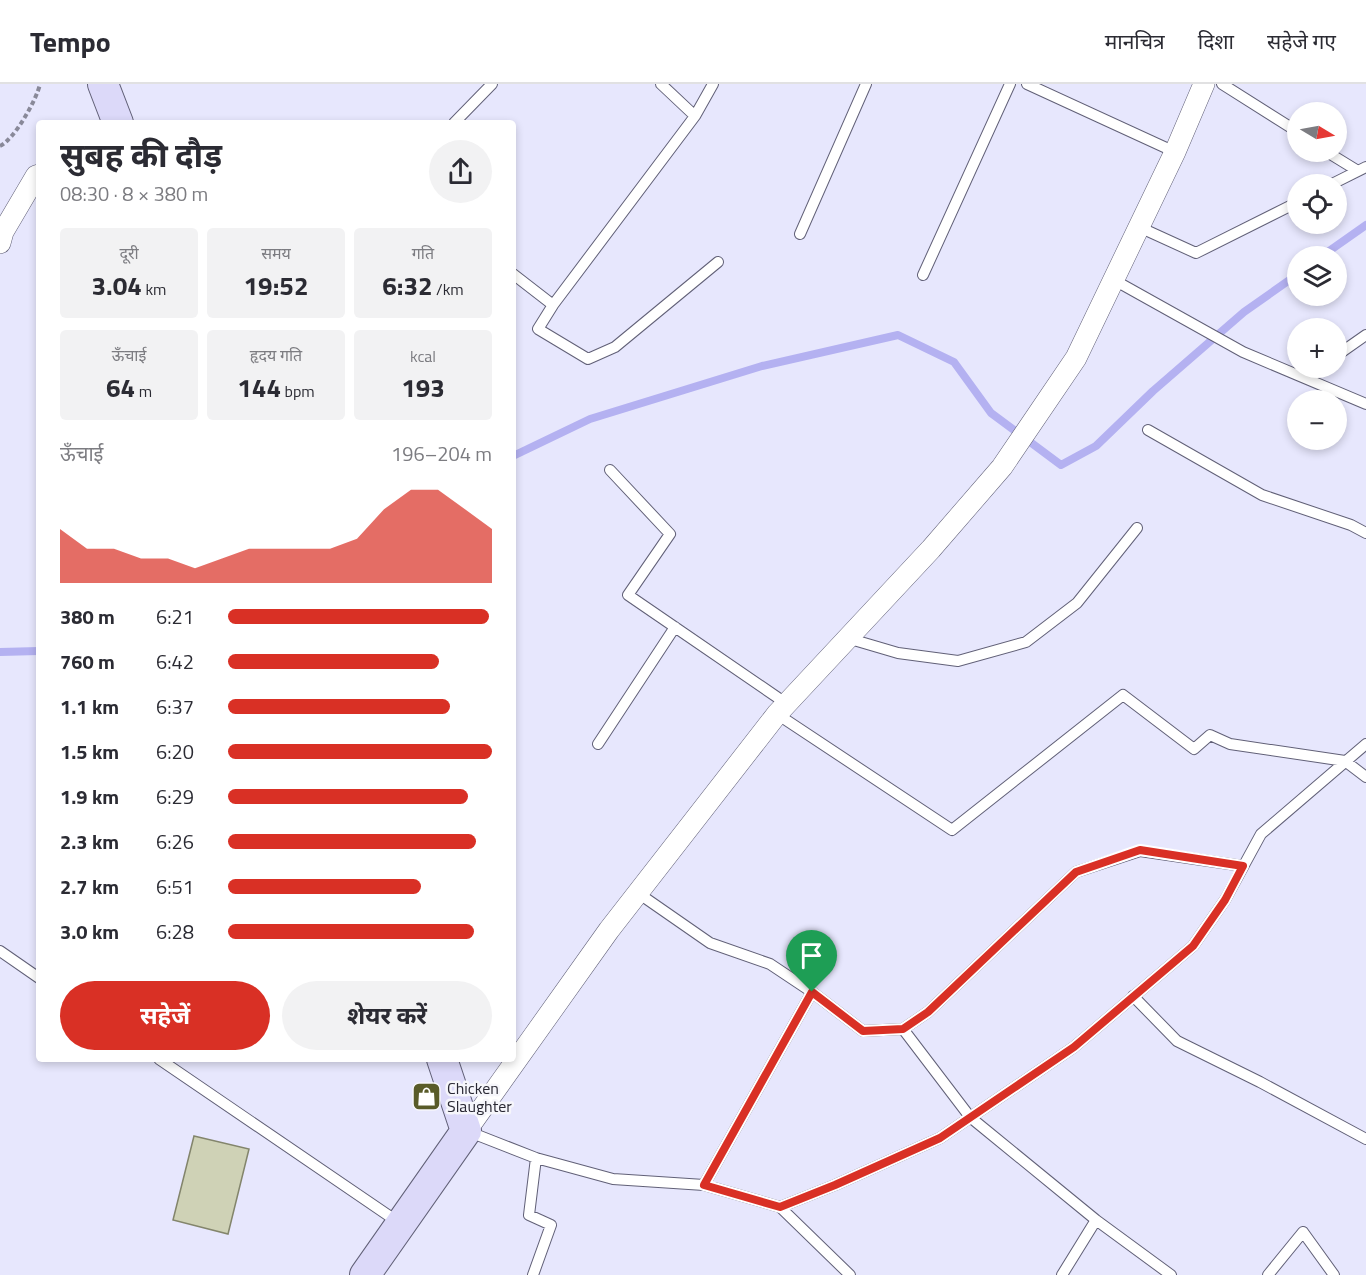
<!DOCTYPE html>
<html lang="hi">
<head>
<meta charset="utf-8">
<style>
	body { margin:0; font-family:"Titillium Web","Noto Sans Devanagari",sans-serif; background:#f2f2f3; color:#2b2b33; height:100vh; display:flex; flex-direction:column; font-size:22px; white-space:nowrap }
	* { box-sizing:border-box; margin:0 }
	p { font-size:20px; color:#7c7c81 }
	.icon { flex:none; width:33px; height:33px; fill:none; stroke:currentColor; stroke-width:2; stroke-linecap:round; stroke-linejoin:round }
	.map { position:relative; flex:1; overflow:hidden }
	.drawer { position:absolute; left:36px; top:36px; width:480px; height:942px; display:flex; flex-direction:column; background:#fff; border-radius:6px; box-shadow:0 3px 9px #0003 }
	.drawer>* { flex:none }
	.needle { width:39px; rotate:100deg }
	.controls { position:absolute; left:1287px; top:18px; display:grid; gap:12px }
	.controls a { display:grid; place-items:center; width:60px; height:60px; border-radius:50%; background:#fff; box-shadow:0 3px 9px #0003; font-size:30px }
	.pin { position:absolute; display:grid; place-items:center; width:51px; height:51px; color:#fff; margin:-62px -26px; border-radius:50% 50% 50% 0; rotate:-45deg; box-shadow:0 0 6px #0007 }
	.pin .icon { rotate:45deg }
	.round { display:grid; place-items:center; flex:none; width:63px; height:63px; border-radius:32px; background:#f2f2f3 }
	.overview { display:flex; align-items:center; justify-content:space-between; height:102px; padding:0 24px }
	h1 { font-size:33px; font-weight:700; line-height:45px }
	.metrics { display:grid; grid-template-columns:repeat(3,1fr); gap:9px; height:102px; padding:6px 24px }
	.metrics div { display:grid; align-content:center; border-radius:6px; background:#f2f2f3; text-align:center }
	.metrics b { font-size:26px; font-weight:700 }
	.metrics small { font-size:16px; font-weight:400 }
	.metrics p { font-size:16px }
	.chart { height:168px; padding:12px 24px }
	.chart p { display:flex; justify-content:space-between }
	.chart svg { width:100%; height:108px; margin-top:6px; fill:#d93025; opacity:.7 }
	.cta { display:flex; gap:12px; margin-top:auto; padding:12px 24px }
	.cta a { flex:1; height:69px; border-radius:36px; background:#d93025; color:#fff; font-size:24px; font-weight:700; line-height:69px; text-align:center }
	.cta a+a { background:#f2f2f3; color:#2b2b33 }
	ul { padding:0 24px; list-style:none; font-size:20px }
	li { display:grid; grid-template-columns:96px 72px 1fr; align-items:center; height:45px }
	li i { height:15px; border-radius:8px; background:#d93025 }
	header { display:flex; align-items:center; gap:36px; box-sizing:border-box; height:84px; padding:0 30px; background:#fff; border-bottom:2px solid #e1e1e2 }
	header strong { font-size:28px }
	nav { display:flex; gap:33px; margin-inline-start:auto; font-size:21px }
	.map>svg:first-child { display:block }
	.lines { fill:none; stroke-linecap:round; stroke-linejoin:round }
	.stream { stroke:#b4b1f1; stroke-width:8 }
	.building { fill:#cfd2b6; stroke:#83856c; stroke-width:1.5 }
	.lane-casing { stroke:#616077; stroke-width:12 }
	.street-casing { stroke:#616077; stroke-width:22 }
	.secondary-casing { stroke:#616077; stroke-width:32 }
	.path { stroke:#898999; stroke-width:4; stroke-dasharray:4.5 3; stroke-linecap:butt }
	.lane { stroke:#fff; stroke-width:10 }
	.street { stroke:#fff; stroke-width:21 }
	.secondary { stroke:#dcd9f9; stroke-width:30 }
	.route-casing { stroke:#fff; stroke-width:12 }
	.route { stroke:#d93025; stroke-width:8 }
	.labels { text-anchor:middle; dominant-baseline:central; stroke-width:5; stroke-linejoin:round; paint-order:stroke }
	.poi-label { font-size:16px; fill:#292833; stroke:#f6f6fb; text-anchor:start }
</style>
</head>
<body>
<header>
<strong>Tempo</strong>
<nav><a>मानचित्र</a><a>दिशा</a><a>सहेजे गए</a></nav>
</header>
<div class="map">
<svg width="1366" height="1191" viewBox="0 0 1366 1191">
	<rect width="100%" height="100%" fill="#e7e7fd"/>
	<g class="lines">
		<path class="stream" d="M 1322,172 L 1366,141
			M 513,372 L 590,335 L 762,282 L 898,251 L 954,278 L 991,329 L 1061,381 L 1096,362 L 1153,307 L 1244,228 L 1298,190
			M 0,568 L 39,567"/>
	</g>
	<path class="building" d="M 194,1052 L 249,1065 L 228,1150 L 173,1136 Z"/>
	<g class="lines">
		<defs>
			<path id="lane" d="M 661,0 L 695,32
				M 1027,0 L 1175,68
				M 1222,0 L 1298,48
				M 454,39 L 492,0
				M 1327,68 L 1358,87
				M 1332,100 L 1366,83
				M 1139,143 L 1196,169 L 1298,118
				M 800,150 L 866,0
				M 513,190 L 553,221 L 695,32 L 713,0
				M 923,191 L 1010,0
				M 1114,196 L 1243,268 L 1366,320
				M 553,221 L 538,245 L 588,275 L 615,263 L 718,178
				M 1336,272 L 1366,251
				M 1305,294 L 1321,284
				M 1148,346 L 1262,411 L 1351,441 L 1366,449
				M 610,386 L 670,450 L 628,511 L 787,620
				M 847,554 L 898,569 L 958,577 L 1026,558 L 1077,519 L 1137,444
				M 777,630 L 952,746 L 1123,611 L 1194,665 L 1210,651 L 1230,660 L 1345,677 L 1366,693
				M 598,660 L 675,543
				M 638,809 L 710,859 L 770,880 L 812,908 L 863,947 L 903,945 L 928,928 L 1076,788 L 1140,767 L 1243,782
				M 0,867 L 39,894
				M 1133,912 L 1177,957 L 1260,998 L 1366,1055
				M 903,945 L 970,1033 L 1096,1136 L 1171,1191
				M 159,975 L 398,1138
				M 467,1047 L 536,1074 L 613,1095 L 704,1101 L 780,1123 L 835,1101 L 940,1054 L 1074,963 L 1193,862 L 1225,816 L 1261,750 L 1366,660
				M 704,1101 L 812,908
				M 780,1123 L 850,1191
				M 533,1191 L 551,1141 L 529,1131 L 536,1074
				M 1062,1191 L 1096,1136
				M 1268,1191 L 1303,1148 L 1334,1191"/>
			<path id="street" d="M 0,159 L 3,148 L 36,92 L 39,91
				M 466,1047 L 609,846 L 777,630 L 931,465 L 1002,383 L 1076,274 L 1175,68 L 1204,0"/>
			<path id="secondary" d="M 103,0 L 118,39
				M 365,1191 L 466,1047 L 442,975"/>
		</defs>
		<use href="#lane" class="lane-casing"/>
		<use href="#street" class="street-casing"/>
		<use href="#secondary" class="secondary-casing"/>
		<path class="path" d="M 0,62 C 14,56 37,15 40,0"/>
		<use href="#lane" class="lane"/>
		<use href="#street" class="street"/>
		<use href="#secondary" class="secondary"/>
	</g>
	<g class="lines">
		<defs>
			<path id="route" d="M 1140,766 L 1243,782 L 1225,816 L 1193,862 L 1074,963 L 940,1054 L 835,1101 L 780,1123 L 704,1101 L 812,908 L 863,947 L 903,945 L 928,928 L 1076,788 Z"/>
		</defs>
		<use href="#route" class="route-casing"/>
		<use href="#route" class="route"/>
	</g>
	<defs>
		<symbol id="shop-square" viewBox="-11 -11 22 22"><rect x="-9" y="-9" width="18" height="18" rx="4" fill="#595b29" stroke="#f6f6fb"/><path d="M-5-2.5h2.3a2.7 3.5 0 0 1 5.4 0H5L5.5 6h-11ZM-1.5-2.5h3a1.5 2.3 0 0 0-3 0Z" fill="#fff"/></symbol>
	</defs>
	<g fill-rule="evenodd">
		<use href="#shop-square" x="410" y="996" width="33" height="33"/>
	</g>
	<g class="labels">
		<g class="poi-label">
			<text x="447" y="1004">Chicken<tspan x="447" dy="18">Slaughter</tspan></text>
		</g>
	</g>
</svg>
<div class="controls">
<a><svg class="needle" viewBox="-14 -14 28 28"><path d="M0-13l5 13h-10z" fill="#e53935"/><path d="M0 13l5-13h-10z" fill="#7c7c81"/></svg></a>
<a><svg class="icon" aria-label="locate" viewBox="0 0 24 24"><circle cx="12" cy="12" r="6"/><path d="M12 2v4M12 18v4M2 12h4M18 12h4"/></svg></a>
<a><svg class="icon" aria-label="layers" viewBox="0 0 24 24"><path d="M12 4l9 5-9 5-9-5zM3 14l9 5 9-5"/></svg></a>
<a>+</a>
<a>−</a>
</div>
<div class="pin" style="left:812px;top:908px;background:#1e9e55"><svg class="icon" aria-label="arrive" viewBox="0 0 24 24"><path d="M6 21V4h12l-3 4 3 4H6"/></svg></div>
<section class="drawer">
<div class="overview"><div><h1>सुबह की दौड़</h1><p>08:30 · 8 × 380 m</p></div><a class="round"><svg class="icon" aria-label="share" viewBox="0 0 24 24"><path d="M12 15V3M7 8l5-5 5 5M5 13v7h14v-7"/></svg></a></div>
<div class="metrics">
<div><p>दूरी</p><b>3.04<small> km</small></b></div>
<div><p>समय</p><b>19:52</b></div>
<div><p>गति</p><b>6:32<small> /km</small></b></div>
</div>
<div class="metrics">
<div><p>ऊँचाई</p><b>64<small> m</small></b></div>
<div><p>हृदय गति</p><b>144<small> bpm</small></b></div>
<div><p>kcal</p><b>193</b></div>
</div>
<div class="chart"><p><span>ऊँचाई</span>196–204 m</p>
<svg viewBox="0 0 160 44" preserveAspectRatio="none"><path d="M0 44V22L10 30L20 30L30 34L40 34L50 38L60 34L70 30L80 30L90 30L100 30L110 26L120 14L130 6L140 6L150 14L160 22V44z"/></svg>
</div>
<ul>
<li><b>380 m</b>6:21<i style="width:99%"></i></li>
<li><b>760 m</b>6:42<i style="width:80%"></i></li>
<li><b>1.1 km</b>6:37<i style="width:84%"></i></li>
<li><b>1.5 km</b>6:20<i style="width:100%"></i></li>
<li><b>1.9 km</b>6:29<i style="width:91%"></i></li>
<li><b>2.3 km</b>6:26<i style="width:94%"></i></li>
<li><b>2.7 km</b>6:51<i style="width:73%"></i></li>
<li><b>3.0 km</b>6:28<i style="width:93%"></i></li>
</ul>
<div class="cta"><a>सहेजें</a><a>शेयर करें</a></div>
</section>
</div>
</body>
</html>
